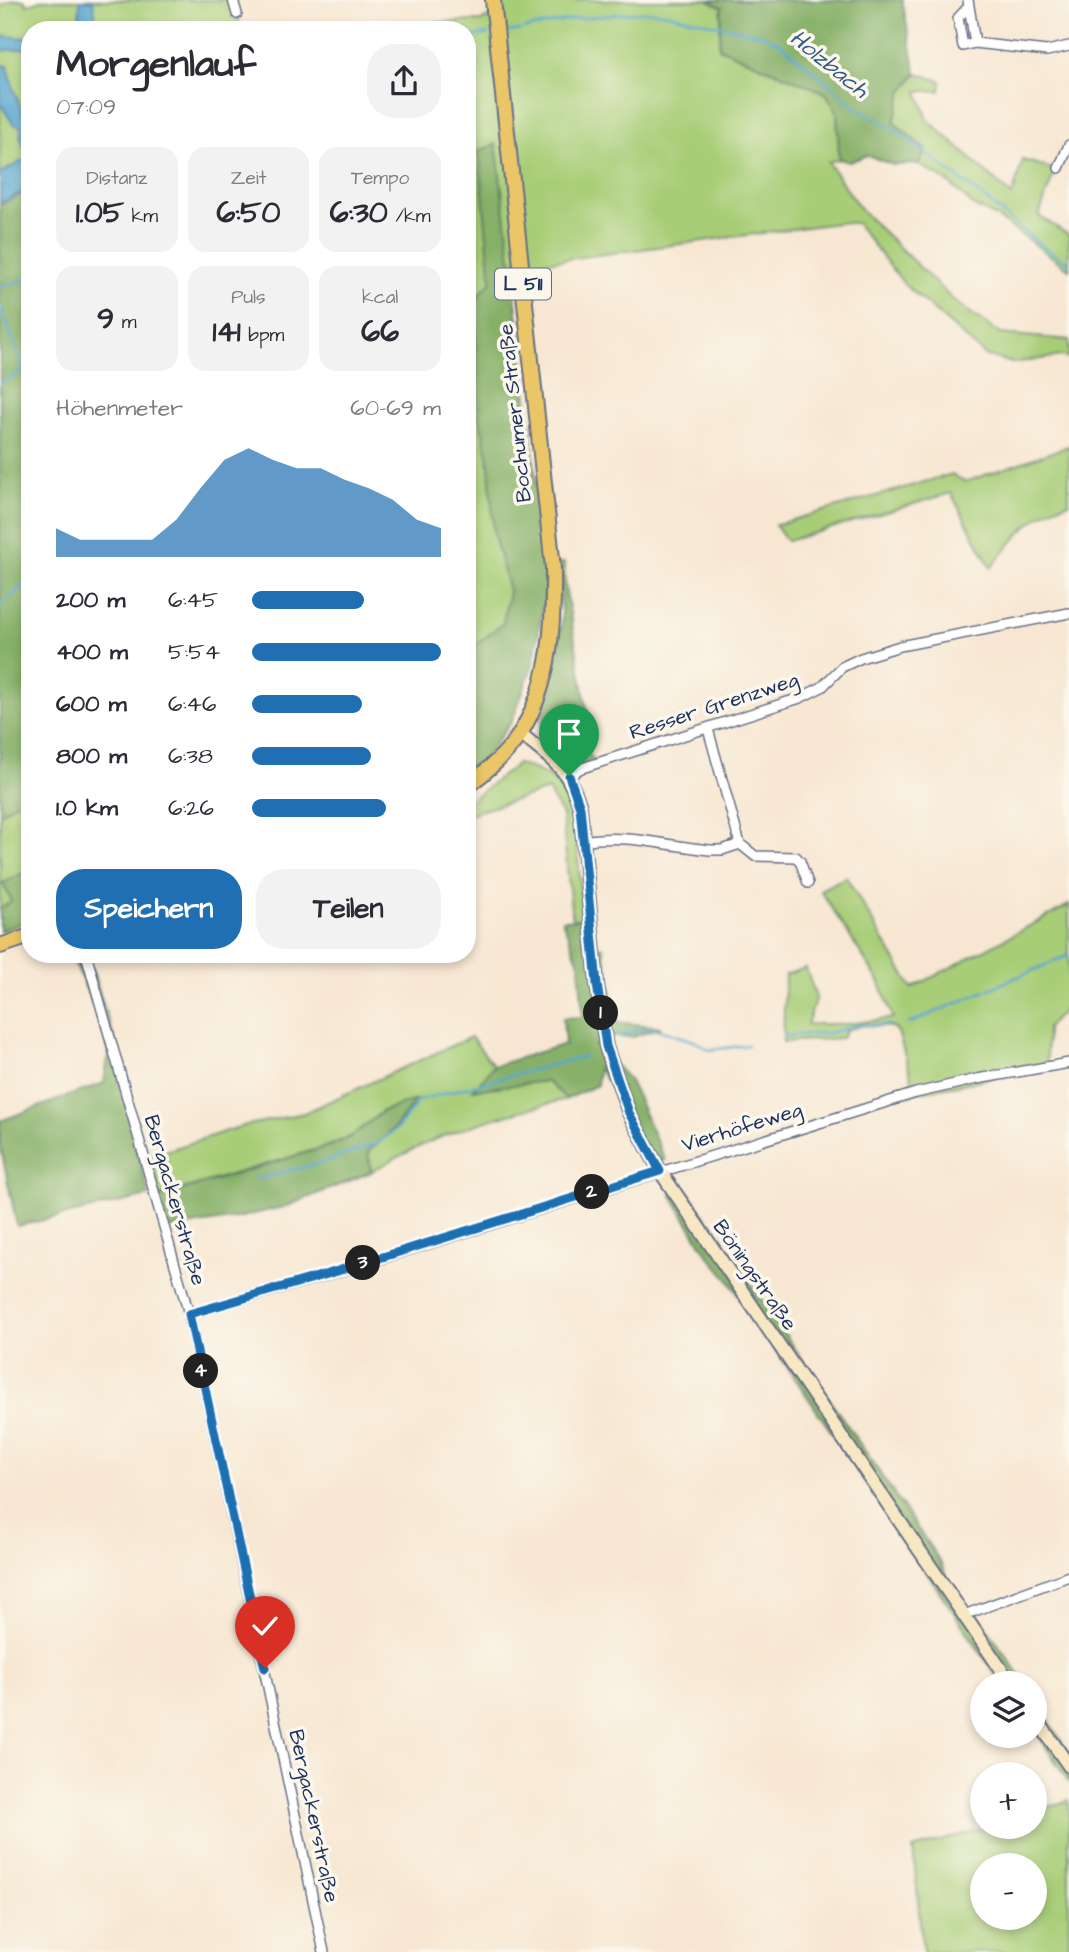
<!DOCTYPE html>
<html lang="de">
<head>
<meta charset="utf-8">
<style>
	body { margin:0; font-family:"Architects Daughter",sans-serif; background:#f2f2f3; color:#2b2b33; height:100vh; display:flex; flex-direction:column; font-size:26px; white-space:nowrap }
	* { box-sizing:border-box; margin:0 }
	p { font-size:23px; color:#7c7c81 }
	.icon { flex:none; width:38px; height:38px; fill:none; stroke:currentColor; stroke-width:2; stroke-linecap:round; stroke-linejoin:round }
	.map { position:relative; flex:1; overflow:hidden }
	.panel { position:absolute; left:21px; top:21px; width:455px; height:942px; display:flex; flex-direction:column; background:#fff; border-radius:28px; box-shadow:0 4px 10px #0003 }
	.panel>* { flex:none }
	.tools { position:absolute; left:970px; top:1671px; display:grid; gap:14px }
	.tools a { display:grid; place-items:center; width:77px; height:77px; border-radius:50%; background:#fff; box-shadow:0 4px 10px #0003; font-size:35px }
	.pin { position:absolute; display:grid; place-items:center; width:60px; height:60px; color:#fff; margin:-72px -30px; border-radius:50% 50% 50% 0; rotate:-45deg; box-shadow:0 0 7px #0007 }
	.pin .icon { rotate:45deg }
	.km { position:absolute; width:35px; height:35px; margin:-18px; border-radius:50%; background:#222; color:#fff; font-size:19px; line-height:35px; text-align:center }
	.round { display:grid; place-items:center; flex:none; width:74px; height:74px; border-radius:28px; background:#f2f2f3 }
	.head { display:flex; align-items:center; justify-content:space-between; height:119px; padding:0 35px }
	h1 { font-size:38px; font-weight:700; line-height:52px }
	.metrics { display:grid; grid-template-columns:repeat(3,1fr); gap:10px; height:119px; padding:7px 35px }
	.metrics div { display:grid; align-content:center; border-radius:18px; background:#f2f2f3; text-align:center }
	.metrics b { font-size:30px; font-weight:700 }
	.metrics small { font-size:19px; font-weight:400 }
	.metrics p { font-size:19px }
	.chart { height:196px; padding:14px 35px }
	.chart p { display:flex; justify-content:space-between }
	.chart svg { width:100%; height:126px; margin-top:7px; fill:#1f6fb2; opacity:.7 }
	.primary-button { display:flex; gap:14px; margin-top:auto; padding:14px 35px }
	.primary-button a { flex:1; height:80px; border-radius:28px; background:#1f6fb2; color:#fff; font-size:28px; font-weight:700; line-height:80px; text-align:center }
	.primary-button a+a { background:#f2f2f3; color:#2b2b33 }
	ul { padding:0 35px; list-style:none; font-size:23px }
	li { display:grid; grid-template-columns:112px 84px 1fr; align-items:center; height:52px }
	li i { height:18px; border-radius:9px; background:#1f6fb2 }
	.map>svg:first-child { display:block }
	.green { fill:#a8cd77; stroke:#627e6a; stroke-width:2; fill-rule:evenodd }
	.forest { fill:#86b068; stroke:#507063; stroke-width:2 }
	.water { fill:#53a5ce; stroke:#376a96; stroke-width:2 }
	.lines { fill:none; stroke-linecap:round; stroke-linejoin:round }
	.stream { stroke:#53a5ce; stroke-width:2.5 }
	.street-casing { stroke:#686f87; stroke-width:12 }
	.secondary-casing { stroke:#686f87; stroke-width:16 }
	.primary-casing { stroke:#686f87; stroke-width:18 }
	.street { stroke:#fff; stroke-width:9 }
	.secondary { stroke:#f7e8c3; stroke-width:12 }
	.primary { stroke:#eac669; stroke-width:14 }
	.route-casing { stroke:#fff; stroke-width:14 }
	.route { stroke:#1f6fb2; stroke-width:9 }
	.labels { text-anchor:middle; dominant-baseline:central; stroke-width:7; stroke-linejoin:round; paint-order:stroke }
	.shield { fill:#fbf7ec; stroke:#5e6b89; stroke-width:2 }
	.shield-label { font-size:19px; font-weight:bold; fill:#1b2f5e }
	.street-label { font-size:21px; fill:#1b2f5e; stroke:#fbf7ec }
	.water-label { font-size:23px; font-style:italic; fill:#2f5885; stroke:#fbf7ec }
</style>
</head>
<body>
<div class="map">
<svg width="1069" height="1952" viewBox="0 0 1069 1952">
	<rect width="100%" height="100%" fill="#fbf7ec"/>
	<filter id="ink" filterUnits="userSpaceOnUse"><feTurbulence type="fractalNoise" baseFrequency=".0143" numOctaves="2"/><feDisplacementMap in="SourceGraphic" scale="14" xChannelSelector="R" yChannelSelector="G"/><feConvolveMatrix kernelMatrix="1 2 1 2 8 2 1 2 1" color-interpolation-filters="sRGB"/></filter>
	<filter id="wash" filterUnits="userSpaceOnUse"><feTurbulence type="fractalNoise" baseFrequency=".00686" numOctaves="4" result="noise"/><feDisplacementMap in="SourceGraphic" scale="28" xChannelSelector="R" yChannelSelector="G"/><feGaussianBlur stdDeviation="1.57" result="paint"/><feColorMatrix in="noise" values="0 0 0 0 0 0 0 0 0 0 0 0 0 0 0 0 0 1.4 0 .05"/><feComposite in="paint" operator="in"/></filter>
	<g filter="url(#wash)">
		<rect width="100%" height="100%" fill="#f7e7d2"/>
		<path class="green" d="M 12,0 L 24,0 L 27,5 L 40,0 L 233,0 L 241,30 L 30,30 L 30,191 L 0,205 L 0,6 Z
			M 498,0 L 707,0 L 722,7 L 719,48 L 826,93 L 837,112 L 839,159 L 828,162 L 861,210 L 956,303 L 1001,334 L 1069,340 L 1069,358 L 1061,356 L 1012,363 L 985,355 L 905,285 L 856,223 L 837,223 L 530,264 L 511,260 L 541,522 L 533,664 L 467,746 L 467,30 L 254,30 L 253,27 L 481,21 L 500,11 Z
			M 917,73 L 941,81 L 940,91 L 918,91 L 928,120 L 1012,196 L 1023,160 L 1053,169 L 1054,173 L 1039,216 L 1069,235 L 1069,269 L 998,218 L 974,206 L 947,181 L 918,164 L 926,150 L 894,123 L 902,93 Z
			M 1069,446 L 1069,503 C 1035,509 1011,543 991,568 L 951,493 L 787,541 L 775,525 L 952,474 L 965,482 Z
			M 517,764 C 535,769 552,775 564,790 C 577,806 581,895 582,919 L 572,919 L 562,815 L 548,790 L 467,815 L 467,803 Z
			M 30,792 L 30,909 L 0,918 L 0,814 Z
			M 846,877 L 912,988 L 1069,905 L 1069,1005 L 1047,1028 L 1047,1067 L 916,1093 L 898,1032 L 893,1027 L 864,1025 L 846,1030 L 842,1038 L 783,1042 L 785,975 L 806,968 L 816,998 L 807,1024 L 848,1024 L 893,1018 L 880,983 L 820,890 Z
			M 471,1037 L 494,1066 L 474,1089 L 547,1081 L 567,1099 C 498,1116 433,1134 371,1172 L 368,1151 C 387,1138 403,1122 414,1101 L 383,1111 L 352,1136 L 331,1145 L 159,1196 L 145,1158 L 239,1127 L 304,1113 Z
			M 1069,1800 L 1069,1952 L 923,1952 L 913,1849 L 988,1827 L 1034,1827 L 1034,1812 ZM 982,1866 L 1034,1866 L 1034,1918 L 982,1918 Z"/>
		<path class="forest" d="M 707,0 L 902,0 L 916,73 L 902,93 L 894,123 L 926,150 L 918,164 L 893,165 L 867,155 L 850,162 L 839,159 L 837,112 L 826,93 L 719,48 L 722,7 Z
			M 496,144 L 511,260 L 547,585 L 533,664 L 512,721 L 487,755 L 467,776 L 467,652 L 503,623 L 509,591 L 494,535 L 488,455 L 478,410 L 474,300 L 491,282 L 479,151 Z
			M 30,190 L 30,792 L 0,814 L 0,205 Z
			M 564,563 L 565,586 L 588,715 L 581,746 L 595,761 L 576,767 L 541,724 L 558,655 L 562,613 L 557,564 Z
			M 30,870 L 30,921 L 0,931 L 0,909 L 12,901 L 2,883 Z
			M 582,919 L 584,944 L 603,947 L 617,1022 L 661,1027 L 633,1037 L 602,1037 L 604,1054 L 630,1081 L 665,1160 L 649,1166 L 623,1118 L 612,1089 L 598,1068 L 597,1085 L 567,1099 L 546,1081 L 473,1090 L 494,1066 L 565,1044 L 563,1018 L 583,1017 L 579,963 L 562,920 Z
			M 71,954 L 87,954 L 125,1072 L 137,1147 L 149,1196 L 17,1226 L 0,1144 L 0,1121 L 104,1083 L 109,1052 L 101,1024 Z
			M 415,1100 C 401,1121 388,1137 368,1151 L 371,1172 L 287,1206 L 237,1218 L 166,1229 L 159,1197 L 332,1145 L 352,1136 L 383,1111 Z
			M 686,1189 L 939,1560 L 954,1593 L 979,1617 L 1025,1683 L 1002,1684 L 725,1275 L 707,1254 L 671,1194 Z
			M 1034,1698 L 1069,1753 L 1069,1782 L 1034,1729 Z"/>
		<path class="water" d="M 80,0 L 93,0 L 97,30 L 53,30 L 79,20 Z
			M 0,36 L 30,38 L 30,48 L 0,51 Z
			M 0,65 L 8,66 L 13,88 L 30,129 L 30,189 L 0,202 L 0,173 L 28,158 L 20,135 L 22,131 L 19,125 L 13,124 L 2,106 L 0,106 Z"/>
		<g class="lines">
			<path class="stream" d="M 524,29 L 576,19 L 638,12 L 658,12 L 763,35 L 780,43 L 859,110 L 897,131 L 984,198 L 1042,246 L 1069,263
				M 508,32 L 520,30
				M 467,37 L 489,34
				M 0,287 L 30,278
				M 0,306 L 24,370 L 0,384
				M 0,606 L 30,580
				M 908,1024 L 1069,955
				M 783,1036 L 829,1033 L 860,1025 L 890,1025
				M 617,1037 L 641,1029 L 660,1030 L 694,1041 L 710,1050 L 748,1045
				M 256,1179 L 324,1162 L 376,1144 L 398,1128 L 419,1100 L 585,1056"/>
		</g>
	</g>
	<g filter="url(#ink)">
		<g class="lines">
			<defs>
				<path id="street" d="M 233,0 L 237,14
					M 968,0 L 975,43 L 963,46 L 958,18 L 969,6
					M 975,43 L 1047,51 L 1069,46
					M 1059,168 L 1069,145
					M 708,729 L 740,844
					M 569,777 L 579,769 L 800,698 L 822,687 L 842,667 L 861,658 L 900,646 L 1069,613
					M 582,841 C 625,833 668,846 710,850 L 722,850 L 740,844 L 755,856 L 796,857 L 800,861 L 808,883
					M 86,954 L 189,1314 L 324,1952
					M 189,1314 L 331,1274 L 916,1093 L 977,1079 L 1069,1063
					M 964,1615 L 1069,1576"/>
				<path id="secondary" d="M 521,734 C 551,760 568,766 580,807 L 597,984 L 606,1047 L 629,1113 L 660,1171 L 1011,1684
					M 1034,1716 L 1069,1766"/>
				<path id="primary" d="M 467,786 C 485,773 510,751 521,732 C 551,683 554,624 553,568 L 493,0
					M 0,946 L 30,936"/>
			</defs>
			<use href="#street" class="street-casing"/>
			<use href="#secondary" class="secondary-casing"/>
			<use href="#primary" class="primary-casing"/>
			<use href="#street" class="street"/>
			<use href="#secondary" class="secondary"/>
			<use href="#primary" class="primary"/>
		</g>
	</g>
	<g class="lines" filter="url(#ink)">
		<defs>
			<path id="route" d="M 265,1668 L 189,1314 L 331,1273 L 660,1171 L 629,1113 L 606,1046 L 597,984 L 580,807 L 569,776"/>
		</defs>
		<use href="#route" class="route-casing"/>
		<use href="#route" class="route"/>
	</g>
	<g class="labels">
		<rect class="shield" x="495" y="268.5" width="56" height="31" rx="5"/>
		<g class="shield-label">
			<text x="523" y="284">L 511</text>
		</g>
		<g class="street-label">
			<text transform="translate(515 413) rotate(-96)">Bochumer Straße</text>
			<text transform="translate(714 706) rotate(-18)">Resser Grenzweg</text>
			<text transform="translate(742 1127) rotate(-17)">Vierhöfeweg</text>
			<text transform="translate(175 1200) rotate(74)">Bergackerstraße</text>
			<text transform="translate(755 1275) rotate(55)">Böningstraße</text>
			<text transform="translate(314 1816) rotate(78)">Bergackerstraße</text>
		</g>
		<g class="water-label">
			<text transform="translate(829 64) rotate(39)">Holzbach</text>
		</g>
	</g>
</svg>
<div class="tools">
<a><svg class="icon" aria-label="layers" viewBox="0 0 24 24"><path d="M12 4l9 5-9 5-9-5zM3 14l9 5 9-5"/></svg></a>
<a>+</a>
<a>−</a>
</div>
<div class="pin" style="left:569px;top:776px;background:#1e9e55"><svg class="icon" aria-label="arrive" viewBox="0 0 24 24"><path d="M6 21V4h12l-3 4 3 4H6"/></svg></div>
<div class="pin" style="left:265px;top:1668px;background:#d93025"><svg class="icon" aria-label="check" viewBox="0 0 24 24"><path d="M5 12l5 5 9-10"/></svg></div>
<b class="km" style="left:601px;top:1013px">1</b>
<b class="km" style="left:592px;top:1192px">2</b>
<b class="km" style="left:363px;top:1263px">3</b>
<b class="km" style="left:201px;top:1371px">4</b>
<section class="panel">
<div class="head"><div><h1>Morgenlauf</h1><p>07:09</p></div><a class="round"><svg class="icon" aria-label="share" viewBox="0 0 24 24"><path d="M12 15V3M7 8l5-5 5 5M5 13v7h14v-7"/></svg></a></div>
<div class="metrics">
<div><p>Distanz</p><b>1.05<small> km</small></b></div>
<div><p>Zeit</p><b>6:50</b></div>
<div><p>Tempo</p><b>6:30<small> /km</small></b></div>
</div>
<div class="metrics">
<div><b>9<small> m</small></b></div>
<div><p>Puls</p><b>141<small> bpm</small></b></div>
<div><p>kcal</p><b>66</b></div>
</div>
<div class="chart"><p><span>Höhenmeter</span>60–69 m</p>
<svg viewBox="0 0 160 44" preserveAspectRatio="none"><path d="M0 44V34L10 38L20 38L30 38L40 38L50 31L60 20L70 10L80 6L90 10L100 13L110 13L120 17L130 20L140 24L150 31L160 34V44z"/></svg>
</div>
<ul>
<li><b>200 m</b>6:45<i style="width:59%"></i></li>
<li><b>400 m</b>5:54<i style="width:100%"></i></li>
<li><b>600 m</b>6:46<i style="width:58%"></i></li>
<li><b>800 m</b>6:38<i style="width:63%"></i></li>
<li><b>1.0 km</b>6:26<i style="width:71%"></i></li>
</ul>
<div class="primary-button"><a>Speichern</a><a>Teilen</a></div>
</section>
</div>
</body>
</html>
